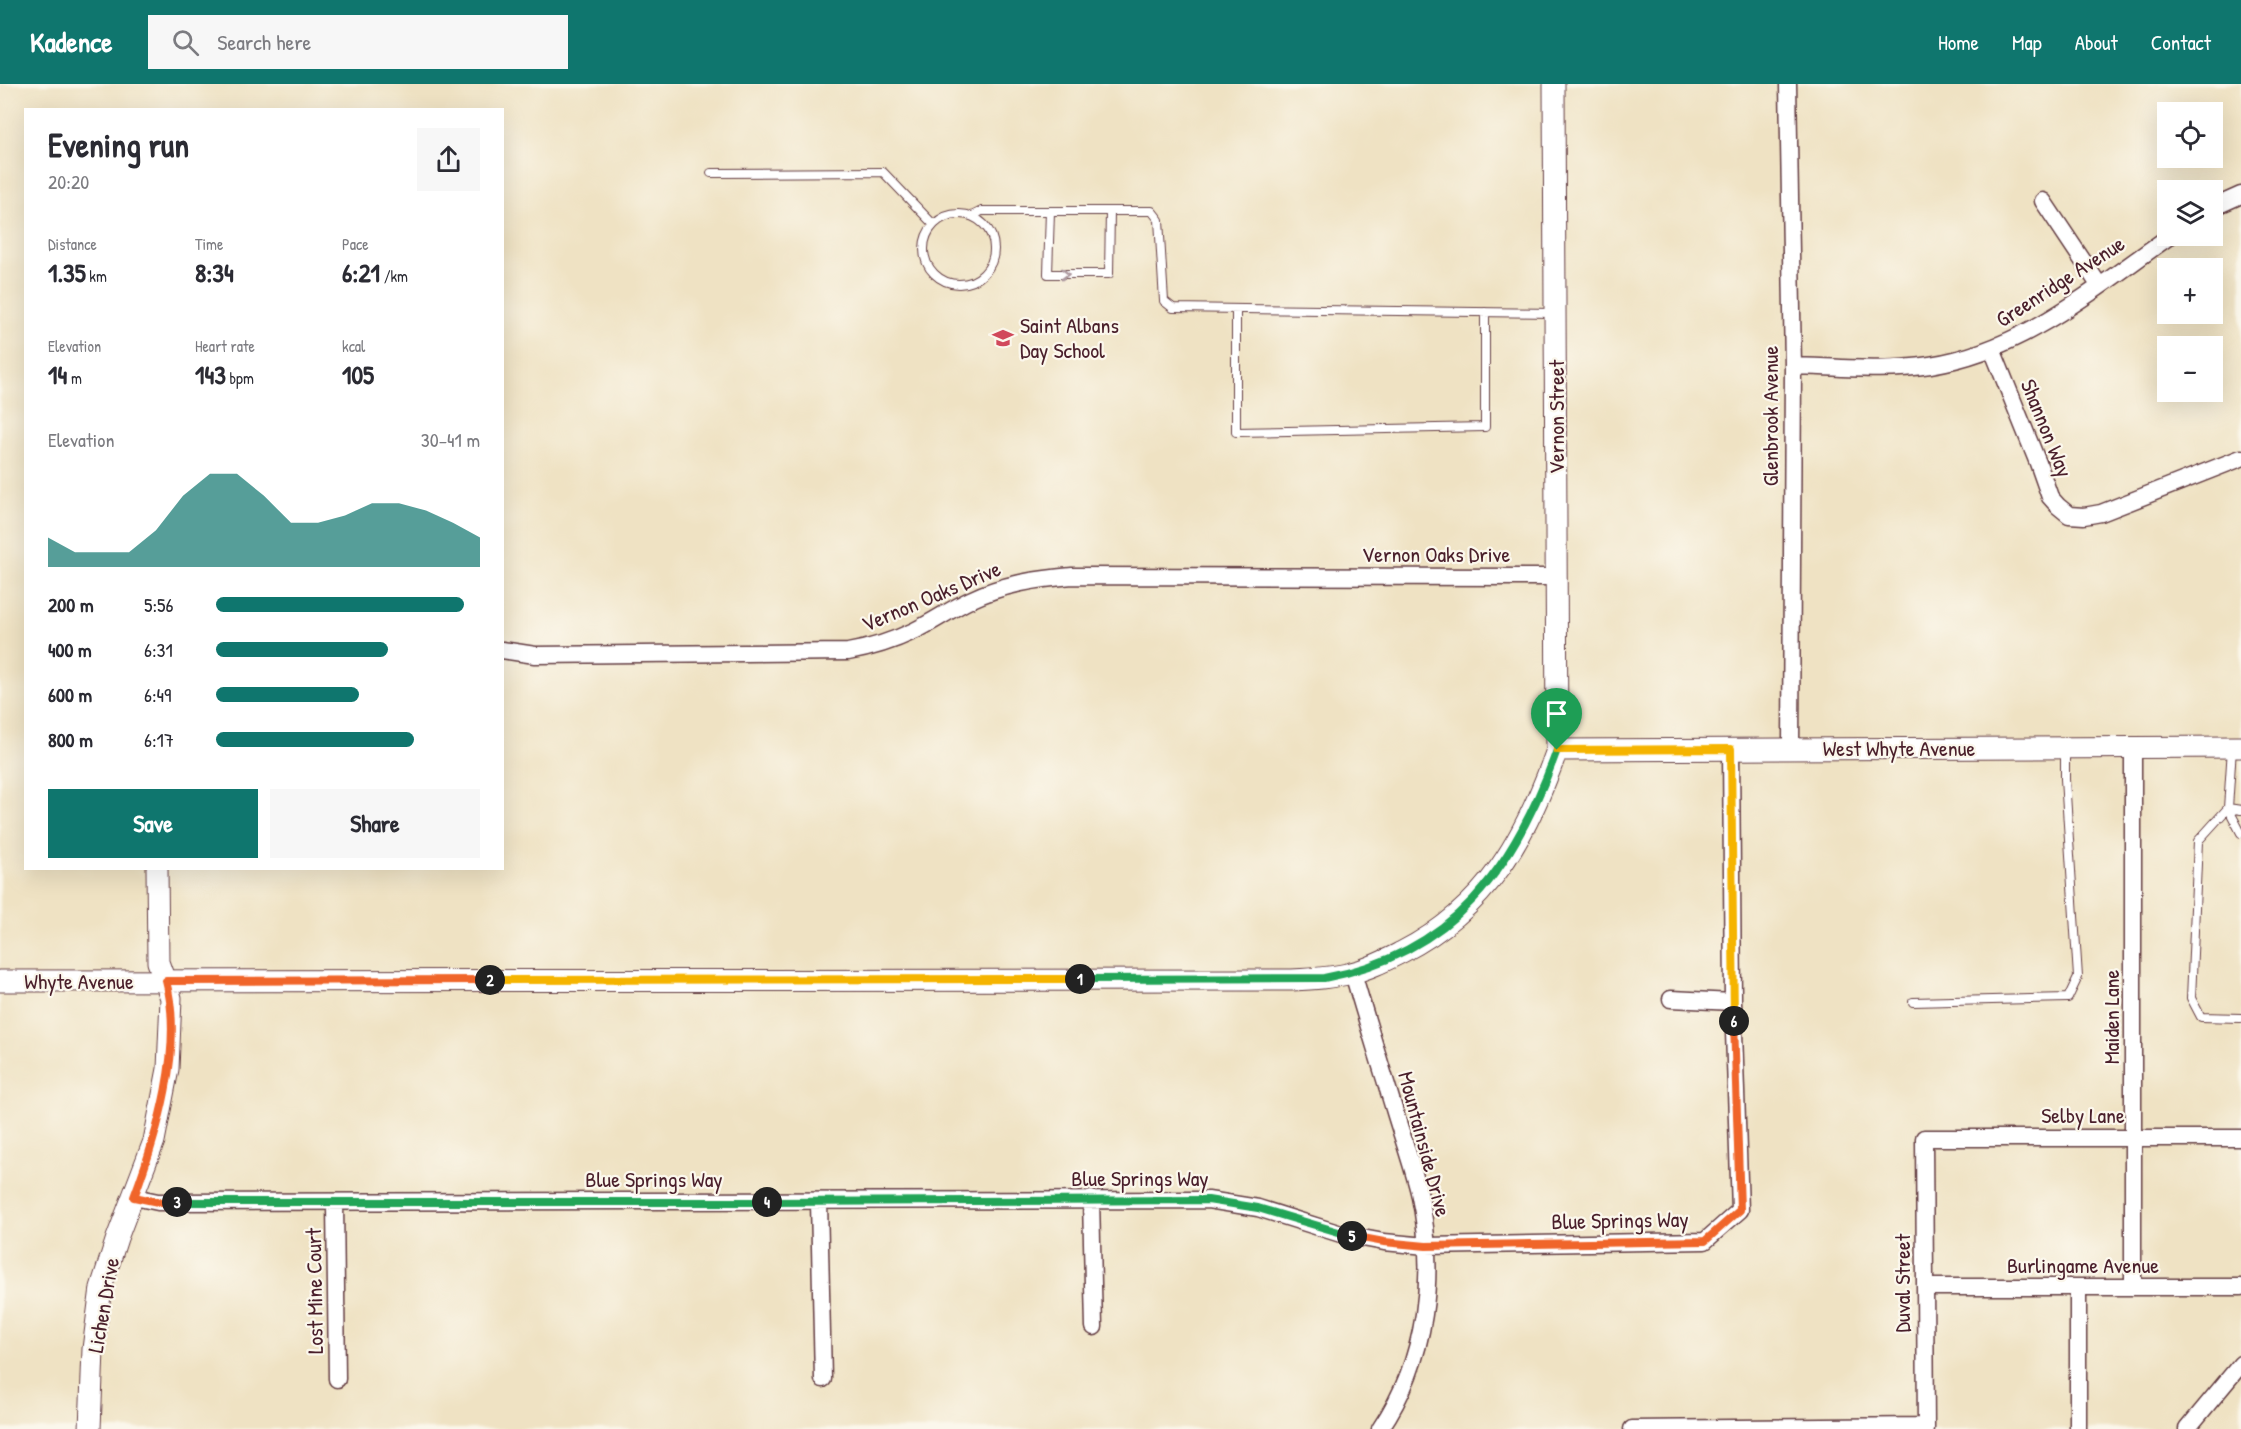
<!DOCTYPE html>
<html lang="en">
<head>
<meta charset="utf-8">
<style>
	body { margin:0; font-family:"Patrick Hand",sans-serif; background:#f7f7f7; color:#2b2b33; height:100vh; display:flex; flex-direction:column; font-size:22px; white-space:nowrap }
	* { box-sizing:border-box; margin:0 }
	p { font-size:20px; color:#7c7c81 }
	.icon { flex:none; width:33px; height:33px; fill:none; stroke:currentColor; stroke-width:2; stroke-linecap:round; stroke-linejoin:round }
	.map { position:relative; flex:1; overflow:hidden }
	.details { position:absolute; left:24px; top:24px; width:480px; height:762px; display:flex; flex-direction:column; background:#fff; border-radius:0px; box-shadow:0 6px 24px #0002 }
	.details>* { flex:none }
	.tools { position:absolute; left:2157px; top:18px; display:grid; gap:12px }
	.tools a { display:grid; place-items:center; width:66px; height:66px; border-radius:0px; background:#fff; box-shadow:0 6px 24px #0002; font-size:30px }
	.pin { position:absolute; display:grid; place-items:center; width:51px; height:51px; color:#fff; margin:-62px -26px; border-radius:50% 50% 50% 0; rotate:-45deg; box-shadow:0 0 6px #0007 }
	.pin .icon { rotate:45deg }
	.km { position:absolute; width:30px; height:30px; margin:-15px; border-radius:50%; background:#222; color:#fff; font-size:16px; line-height:30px; text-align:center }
	.round { display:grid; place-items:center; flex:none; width:63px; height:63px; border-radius:0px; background:#f7f7f7 }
	.headline { display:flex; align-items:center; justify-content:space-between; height:102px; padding:0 24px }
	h1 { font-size:33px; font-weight:700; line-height:45px }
	.figures { display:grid; grid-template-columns:repeat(3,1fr); gap:9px; height:102px; padding:6px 24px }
	.figures div { display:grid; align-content:center }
	.figures b { font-size:26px; font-weight:700 }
	.figures small { font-size:16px; font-weight:400 }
	.figures p { font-size:16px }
	.chart { height:168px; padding:12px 24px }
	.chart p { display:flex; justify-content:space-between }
	.chart svg { width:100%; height:108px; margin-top:6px; fill:#0f766e; opacity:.7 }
	.primary-button { display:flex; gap:12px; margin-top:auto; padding:12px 24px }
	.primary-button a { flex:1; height:69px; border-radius:0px; background:#0f766e; color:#fff; font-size:24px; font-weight:700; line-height:69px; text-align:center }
	.primary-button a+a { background:#f7f7f7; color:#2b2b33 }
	ul { padding:0 24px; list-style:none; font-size:20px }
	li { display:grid; grid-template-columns:96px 72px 1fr; align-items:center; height:45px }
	li i { height:15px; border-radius:8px; background:#0f766e }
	header { display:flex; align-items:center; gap:36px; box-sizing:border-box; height:84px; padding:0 30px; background:#0f766e; color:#fff }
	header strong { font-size:28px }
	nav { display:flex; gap:33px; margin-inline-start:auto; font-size:21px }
	.search { width:420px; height:54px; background:#f7f7f7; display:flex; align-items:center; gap:15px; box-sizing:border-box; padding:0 21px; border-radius:0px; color:#7c7c81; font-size:22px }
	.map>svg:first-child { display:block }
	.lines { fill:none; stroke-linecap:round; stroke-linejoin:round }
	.service-casing { stroke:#633c42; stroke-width:10 }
	.minor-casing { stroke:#633c42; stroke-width:19 }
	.tertiary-casing { stroke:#633c42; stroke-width:23 }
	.service { stroke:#fff; stroke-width:8 }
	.minor { stroke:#fff; stroke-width:16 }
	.tertiary { stroke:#fff; stroke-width:21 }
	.oneway { stroke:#ae9aa0 }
	.split-1-casing { stroke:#fff; stroke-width:12 }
	.split-2-casing { stroke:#fff; stroke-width:12 }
	.split-3-casing { stroke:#fff; stroke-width:12 }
	.split-4-casing { stroke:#fff; stroke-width:12 }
	.split-5-casing { stroke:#fff; stroke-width:12 }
	.split-6-casing { stroke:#fff; stroke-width:12 }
	.split-7-casing { stroke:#fff; stroke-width:12 }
	.split-1 { stroke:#22a559; stroke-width:8 }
	.split-2 { stroke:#f5b400; stroke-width:8 }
	.split-3 { stroke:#f0652b; stroke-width:8 }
	.split-4 { stroke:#22a559; stroke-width:8 }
	.split-5 { stroke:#22a559; stroke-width:8 }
	.split-6 { stroke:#f0652b; stroke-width:8 }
	.split-7 { stroke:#f5b400; stroke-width:8 }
	.labels { text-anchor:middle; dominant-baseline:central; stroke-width:4.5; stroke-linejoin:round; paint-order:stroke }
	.street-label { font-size:22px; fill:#4a1f2b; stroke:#fbf7ec }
	.poi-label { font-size:22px; fill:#4a1f2b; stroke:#fbf7ec; text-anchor:start }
</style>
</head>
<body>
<header>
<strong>Kadence</strong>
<div class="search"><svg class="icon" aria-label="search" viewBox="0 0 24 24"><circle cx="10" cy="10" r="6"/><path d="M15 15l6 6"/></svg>Search here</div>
<nav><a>Home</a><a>Map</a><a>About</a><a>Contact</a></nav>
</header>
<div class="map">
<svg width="2241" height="1345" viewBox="0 0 2241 1345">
	<rect width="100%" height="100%" fill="#fbf7ec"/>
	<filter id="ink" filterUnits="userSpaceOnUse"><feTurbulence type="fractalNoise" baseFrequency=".0167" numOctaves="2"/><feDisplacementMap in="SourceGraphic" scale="12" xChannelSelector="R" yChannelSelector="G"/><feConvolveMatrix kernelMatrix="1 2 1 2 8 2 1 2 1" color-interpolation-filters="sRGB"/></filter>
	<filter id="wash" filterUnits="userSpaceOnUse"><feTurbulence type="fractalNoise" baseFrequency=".008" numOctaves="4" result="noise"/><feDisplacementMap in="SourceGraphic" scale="24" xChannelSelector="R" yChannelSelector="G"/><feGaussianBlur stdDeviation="1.35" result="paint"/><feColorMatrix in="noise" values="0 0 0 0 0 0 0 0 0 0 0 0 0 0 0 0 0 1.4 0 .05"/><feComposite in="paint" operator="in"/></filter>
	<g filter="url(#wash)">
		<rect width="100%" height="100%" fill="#efe2c3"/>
	</g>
	<g filter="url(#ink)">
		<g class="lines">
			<defs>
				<path id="service" d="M 711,89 L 883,88 L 933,140
					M 1050,127 L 1048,190 L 1109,190 L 1110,127
					M924 165a35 35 0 1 1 70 0a35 35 0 1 1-70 0Z
					M 972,132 L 982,127 L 1152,127 L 1159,136 L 1164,217 L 1173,224 L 1554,229
					M 1236,225 L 1236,348 L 1485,343 L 1485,228
					M 2232,664 L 2228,724 L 2241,749
					M 2228,724 L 2198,757 L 2191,914 L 2201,933 L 2241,934
					M 2228,724 L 2241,726
					M 1913,918 L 2068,914 L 2078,893 L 2065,695 L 2065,664"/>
				<path id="minor" d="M 1788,0 L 1793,282 L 1791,665
					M 2043,117 L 2099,201
					M 2212,124 L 2241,111
					M 1992,265 L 2038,379 L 2050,413 L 2058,422 L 2069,431 L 2084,432 L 2101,429 L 2241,374
					M 1793,282 C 1837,283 1887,288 1930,281 C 2023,267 2095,204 2170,152
					M 502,566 L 535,571 L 848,568 C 871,564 893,557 914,547 C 933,538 951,525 970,516 C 1003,500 1037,495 1072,492 L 1556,493
					M 2133,663 L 2133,1203
					M 1353,889 C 1366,934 1380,979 1394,1025 C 1402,1052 1412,1080 1419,1108 C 1437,1189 1427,1276 1380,1345
					M 1671,915 L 1733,918
					M 134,1113 L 158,1118 L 1208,1116 L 1258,1124 L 1341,1150 L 1384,1158 L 1426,1162 L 1705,1157 L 1740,1126 L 1733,918 L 1731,665
					M 1091,1115 L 1094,1243
					M 335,1118 L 337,1295
					M 819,1118 L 823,1295
					M 1925,1203 L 2241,1203
					M 1632,1345 L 1926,1342
					M 1926,1345 L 1924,1054 L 2241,1054
					M 2078,1345 L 2078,1203
					M 2187,1345 L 2241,1280"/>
				<path id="tertiary" d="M 1557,666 L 2241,663
					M 0,897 L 1292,896 C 1312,895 1332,894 1351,889 C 1369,885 1386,876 1402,868 C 1488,824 1526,753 1557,666 L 1554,0
					M 90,1345 L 93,1265 L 101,1204 L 117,1154 L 154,1057 L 168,985 L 171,914 L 158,878 L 157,784"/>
			</defs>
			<use href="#service" class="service-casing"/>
			<use href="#minor" class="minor-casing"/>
			<use href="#tertiary" class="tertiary-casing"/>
			<use href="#service" class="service"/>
			<use href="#minor" class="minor"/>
			<use href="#tertiary" class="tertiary"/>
		</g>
		<defs><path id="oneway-chevron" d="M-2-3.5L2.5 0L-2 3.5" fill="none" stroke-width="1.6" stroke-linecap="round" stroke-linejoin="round" transform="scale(1.5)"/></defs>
		<use class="oneway" href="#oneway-chevron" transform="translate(1065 190) rotate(1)"/>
	</g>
	<g class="lines" filter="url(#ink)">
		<defs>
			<path id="split-1" d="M 1080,895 L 1324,894 C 1454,870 1515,783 1557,666"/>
			<path id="split-2" d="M 490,896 L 1080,895"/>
			<path id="split-3" d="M 177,1118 L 158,1118 L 134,1113 C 157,1051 184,963 166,897 L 490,896"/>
			<path id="split-4" d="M 177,1118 L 767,1118"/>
			<path id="split-5" d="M 767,1118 L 1208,1116 L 1258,1124 L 1352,1152"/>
			<path id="split-6" d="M 1352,1152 L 1384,1158 L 1426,1162 L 1705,1157 L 1740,1126 L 1734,937"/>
			<path id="split-7" d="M 1557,666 L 1731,665 L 1734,937"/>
		</defs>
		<use href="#split-1" class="split-1-casing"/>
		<use href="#split-2" class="split-2-casing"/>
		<use href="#split-3" class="split-3-casing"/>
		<use href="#split-4" class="split-4-casing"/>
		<use href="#split-5" class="split-5-casing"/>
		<use href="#split-6" class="split-6-casing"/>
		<use href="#split-7" class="split-7-casing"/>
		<use href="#split-1" class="split-1"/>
		<use href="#split-2" class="split-2"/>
		<use href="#split-3" class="split-3"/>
		<use href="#split-4" class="split-4"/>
		<use href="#split-5" class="split-5"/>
		<use href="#split-6" class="split-6"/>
		<use href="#split-7" class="split-7"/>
	</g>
	<defs>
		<symbol id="school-bare" viewBox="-9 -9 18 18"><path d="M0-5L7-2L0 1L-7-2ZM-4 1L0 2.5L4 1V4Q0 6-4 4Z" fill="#d1495b" stroke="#fbf7ec" stroke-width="2.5" paint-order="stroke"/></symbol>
	</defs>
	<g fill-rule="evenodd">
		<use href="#school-bare" x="988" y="239" width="30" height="30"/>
	</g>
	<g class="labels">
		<g class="street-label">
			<text transform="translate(2060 197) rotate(-33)">Greenridge Avenue</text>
			<text transform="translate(1770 332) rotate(-90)">Glenbrook Avenue</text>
			<text transform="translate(1556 333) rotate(-90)">Vernon Street</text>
			<text transform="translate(2047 344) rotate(68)">Shannon Way</text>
			<text x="1436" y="470">Vernon Oaks Drive</text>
			<text transform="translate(931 512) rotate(-23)">Vernon Oaks Drive</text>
			<text x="1899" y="664">West Whyte Avenue</text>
			<text x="79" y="897">Whyte Avenue</text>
			<text transform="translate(2111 933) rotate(-90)">Maiden Lane</text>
			<text x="2083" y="1031">Selby Lane</text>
			<text transform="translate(1425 1060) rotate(75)">Mountainside Drive</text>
			<text x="1140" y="1094">Blue Springs Way</text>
			<text x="654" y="1095">Blue Springs Way</text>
			<text transform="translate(1620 1136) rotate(-1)">Blue Springs Way</text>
			<text x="2083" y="1181">Burlingame Avenue</text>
			<text transform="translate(1902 1199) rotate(-90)">Duval Street</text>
			<text transform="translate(314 1207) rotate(-91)">Lost Mine Court</text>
			<text transform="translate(103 1221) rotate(-80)">Lichen Drive</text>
		</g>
		<g class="poi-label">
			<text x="1020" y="241">Saint Albans<tspan x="1020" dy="25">Day School</tspan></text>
		</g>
	</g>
</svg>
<div class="tools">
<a><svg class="icon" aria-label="locate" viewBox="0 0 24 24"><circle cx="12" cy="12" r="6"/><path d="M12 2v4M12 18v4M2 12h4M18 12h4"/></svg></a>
<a><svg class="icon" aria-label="layers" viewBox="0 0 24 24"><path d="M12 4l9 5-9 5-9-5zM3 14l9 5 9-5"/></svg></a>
<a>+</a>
<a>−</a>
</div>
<div class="pin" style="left:1557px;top:666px;background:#1e9e55"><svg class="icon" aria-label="arrive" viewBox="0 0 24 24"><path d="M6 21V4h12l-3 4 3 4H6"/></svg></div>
<b class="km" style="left:1080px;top:895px">1</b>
<b class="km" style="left:490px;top:896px">2</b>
<b class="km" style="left:177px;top:1118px">3</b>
<b class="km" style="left:767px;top:1118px">4</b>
<b class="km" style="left:1352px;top:1152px">5</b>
<b class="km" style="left:1734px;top:937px">6</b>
<section class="details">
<div class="headline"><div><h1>Evening run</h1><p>20:20</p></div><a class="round"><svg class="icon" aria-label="share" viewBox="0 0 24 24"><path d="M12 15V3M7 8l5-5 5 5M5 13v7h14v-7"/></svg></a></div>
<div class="figures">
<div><p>Distance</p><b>1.35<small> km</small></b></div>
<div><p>Time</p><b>8:34</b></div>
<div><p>Pace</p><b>6:21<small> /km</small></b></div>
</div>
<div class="figures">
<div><p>Elevation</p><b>14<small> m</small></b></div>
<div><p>Heart rate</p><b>143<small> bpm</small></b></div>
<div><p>kcal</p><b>105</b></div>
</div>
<div class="chart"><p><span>Elevation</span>30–41 m</p>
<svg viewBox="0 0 160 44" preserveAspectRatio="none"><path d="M0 44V32L10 38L20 38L30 38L40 29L50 15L60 6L70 6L80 15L90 26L100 26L110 23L120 18L130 18L140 21L150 26L160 32V44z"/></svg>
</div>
<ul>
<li><b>200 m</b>5:56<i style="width:94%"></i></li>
<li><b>400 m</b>6:31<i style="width:65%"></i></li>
<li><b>600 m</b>6:49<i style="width:54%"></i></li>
<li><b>800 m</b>6:17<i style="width:75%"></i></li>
</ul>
<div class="primary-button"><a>Save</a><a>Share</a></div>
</section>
</div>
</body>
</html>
